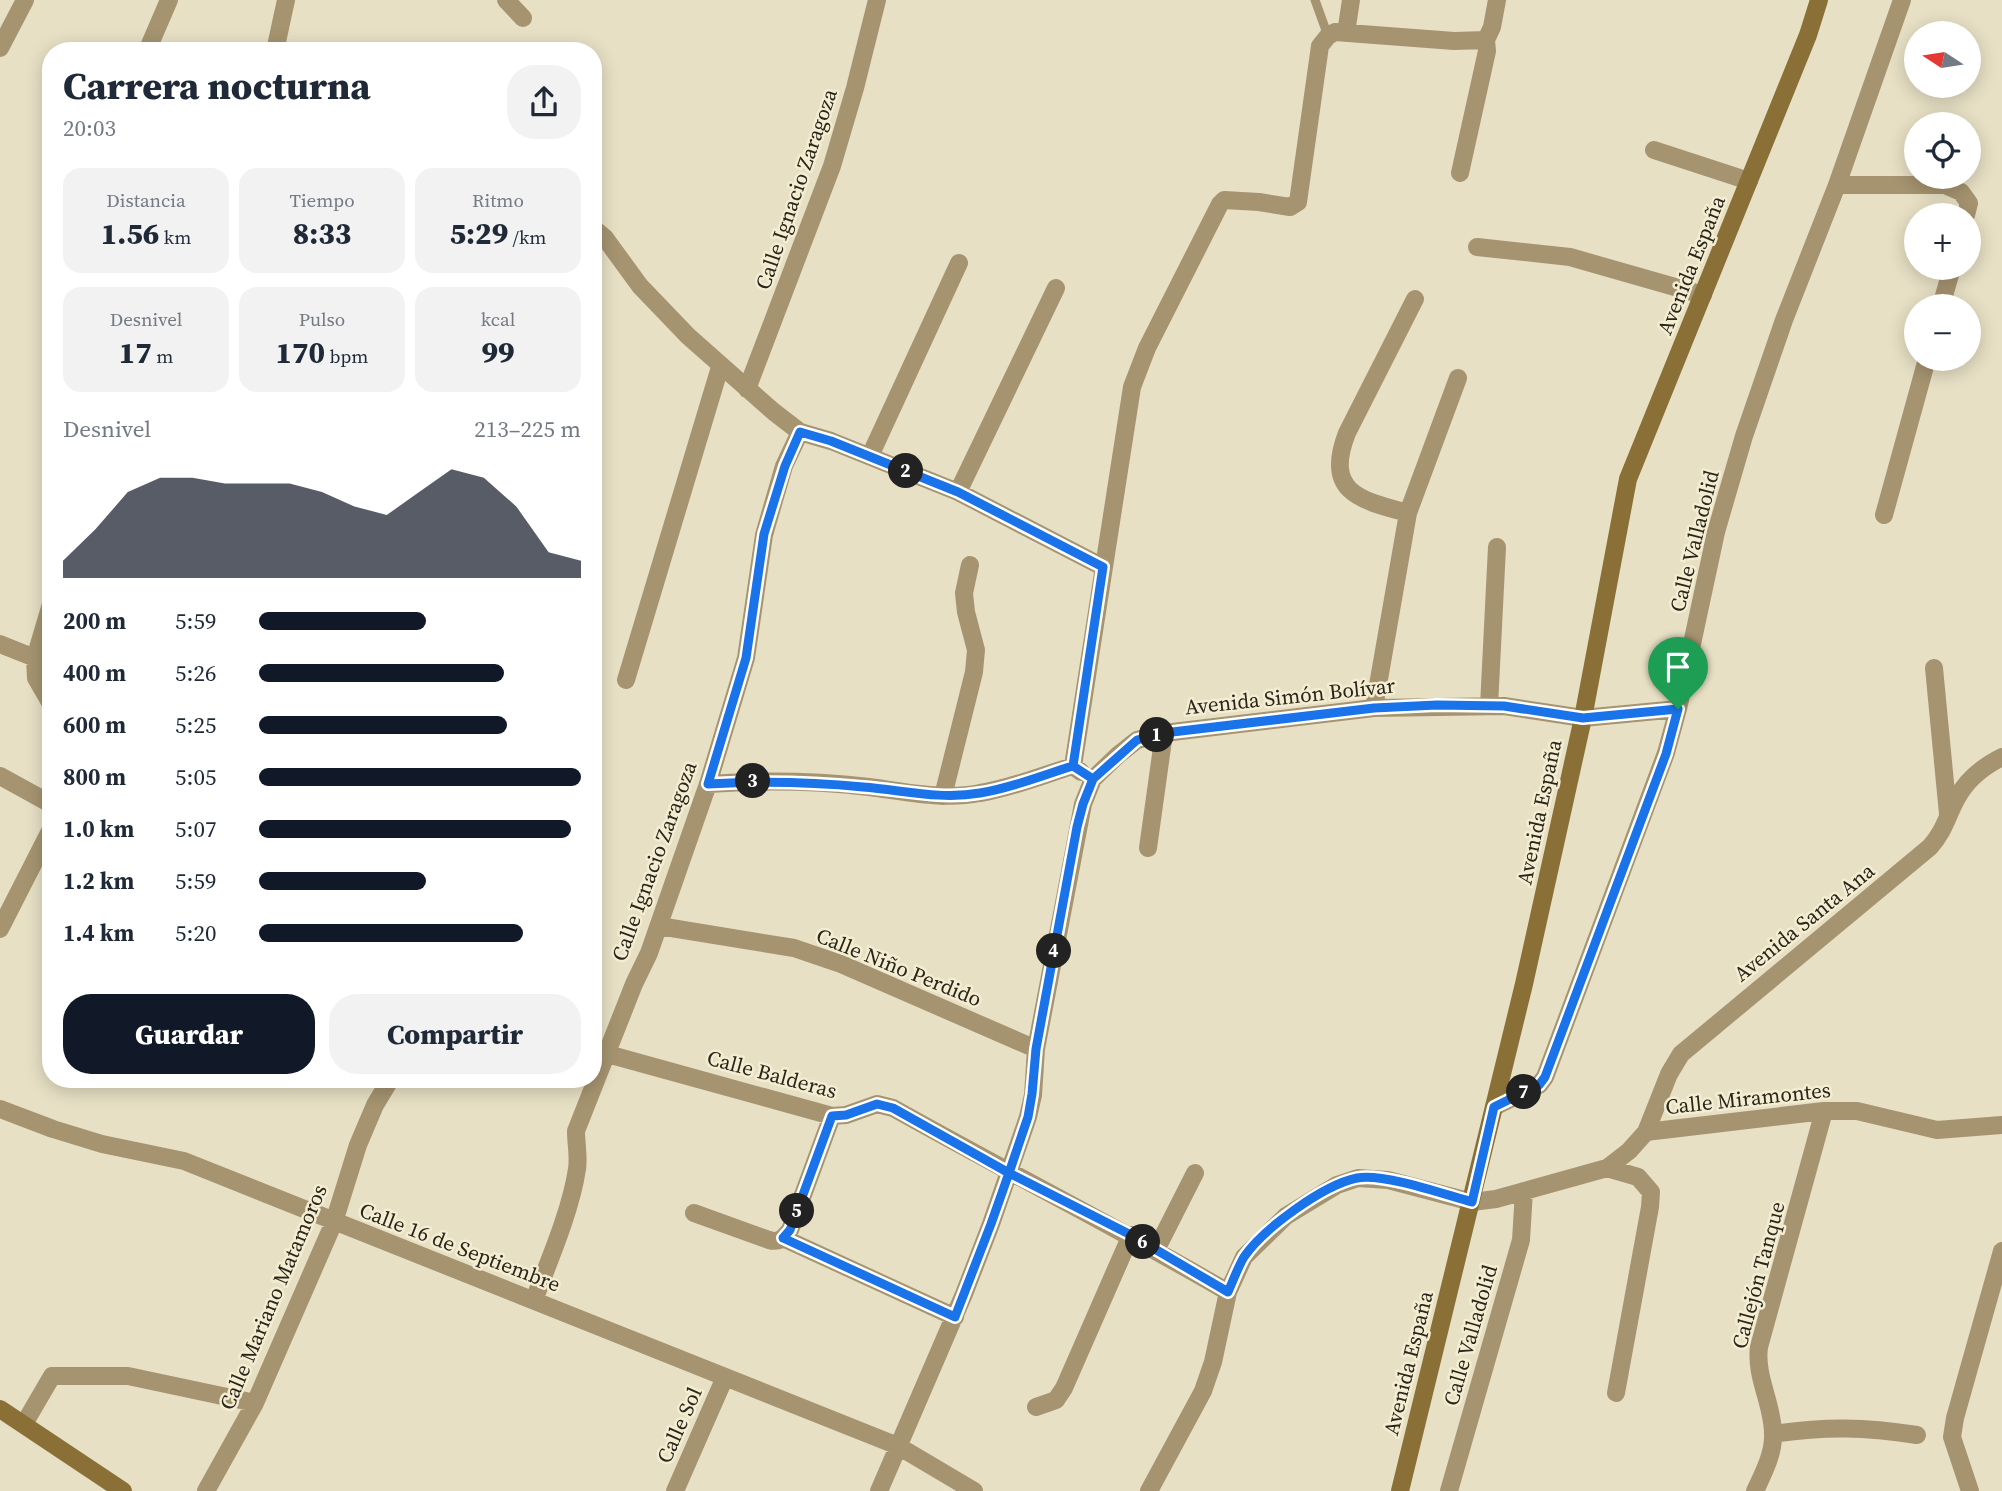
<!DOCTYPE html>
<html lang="es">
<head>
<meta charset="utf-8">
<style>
	body { margin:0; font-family:"Source Serif 4",serif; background:#f2f2f3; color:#1f2937; height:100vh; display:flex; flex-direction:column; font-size:26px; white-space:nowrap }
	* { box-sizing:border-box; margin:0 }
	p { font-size:23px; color:#747a83 }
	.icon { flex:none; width:38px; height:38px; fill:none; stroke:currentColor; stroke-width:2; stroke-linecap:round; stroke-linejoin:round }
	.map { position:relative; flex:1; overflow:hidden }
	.sheet { position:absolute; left:42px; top:42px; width:560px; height:1046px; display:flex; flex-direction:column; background:#fff; border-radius:28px; box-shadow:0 4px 18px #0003 }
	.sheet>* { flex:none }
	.needle { width:46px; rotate:282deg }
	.fabs { position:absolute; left:1904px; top:21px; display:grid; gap:14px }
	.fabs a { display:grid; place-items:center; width:77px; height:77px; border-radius:50%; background:#fff; box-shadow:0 4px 18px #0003; font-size:35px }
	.pin { position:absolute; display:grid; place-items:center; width:60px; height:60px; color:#fff; margin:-72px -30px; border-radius:50% 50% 50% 0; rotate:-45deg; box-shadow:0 0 7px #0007 }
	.pin .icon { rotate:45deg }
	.km { position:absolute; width:35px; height:35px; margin:-18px; border-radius:50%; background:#222; color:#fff; font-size:19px; line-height:35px; text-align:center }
	.round { display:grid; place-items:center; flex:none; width:74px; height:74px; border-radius:28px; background:#f2f2f3 }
	.overview { display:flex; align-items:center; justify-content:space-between; height:119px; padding:0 21px }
	h1 { font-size:38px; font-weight:800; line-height:52px }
	.metrics { display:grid; grid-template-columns:repeat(3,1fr); gap:10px; height:119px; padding:7px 21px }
	.metrics div { display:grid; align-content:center; border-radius:18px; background:#f2f2f3; text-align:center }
	.metrics b { font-size:30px; font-weight:800 }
	.metrics small { font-size:19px; font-weight:400 }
	.metrics p { font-size:19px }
	.chart { height:196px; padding:14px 21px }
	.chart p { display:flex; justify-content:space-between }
	.chart svg { width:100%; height:126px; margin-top:7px; fill:#111827; opacity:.7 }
	.cta { display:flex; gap:14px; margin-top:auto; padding:14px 21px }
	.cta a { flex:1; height:80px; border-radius:28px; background:#111827; color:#fff; font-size:28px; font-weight:800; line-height:80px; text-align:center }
	.cta a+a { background:#f2f2f3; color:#1f2937 }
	ul { padding:0 21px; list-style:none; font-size:23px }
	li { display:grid; grid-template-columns:112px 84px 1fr; align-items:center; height:52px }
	li i { height:18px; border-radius:9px; background:#111827 }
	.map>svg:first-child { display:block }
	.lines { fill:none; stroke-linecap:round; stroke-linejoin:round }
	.lane { stroke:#a69470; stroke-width:9 }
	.street { stroke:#a69470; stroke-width:18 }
	.secondary { stroke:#8a7037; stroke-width:18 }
	.route-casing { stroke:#fff; stroke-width:14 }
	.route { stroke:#1a73e8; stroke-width:9 }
	.labels { text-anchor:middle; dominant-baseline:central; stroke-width:5; stroke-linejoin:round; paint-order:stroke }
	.street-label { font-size:21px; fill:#28251b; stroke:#f4edd2 }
</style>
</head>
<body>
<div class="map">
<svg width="2002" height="1491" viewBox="0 0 2002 1491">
	<rect width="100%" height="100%" fill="#e7e0c5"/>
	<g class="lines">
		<path class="lane" d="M 1315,0 L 1328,36"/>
		<path class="street" d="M 506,0 L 523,18
			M 1346,33 L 1351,0
			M 0,48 L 25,0
			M 147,51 L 169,0
			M 275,51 L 286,0
			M 1654,150 L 1749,181
			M 1460,173 L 1487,51 L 1486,40
			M 1837,185 L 1945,185 L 1961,192 L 1969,203 L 1966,215
			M 593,228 L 605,238 L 640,286 L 688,336 L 774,412 L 800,432 L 831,441 L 958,492 L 1103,567
			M 1477,247 L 1570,257 L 1703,295
			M 1941,306 L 1952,268
			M 747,389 L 832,166 L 855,88 L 877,0
			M 870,456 L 959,263
			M 958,492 L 1056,288
			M 1408,513 C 1359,500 1324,492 1347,433 L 1415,299
			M 1884,515 L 1927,359
			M 51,604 L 35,658 L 36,678 L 51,704
			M 0,644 L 35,658
			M 1934,668 L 1948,814
			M 626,680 L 720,367
			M 1489,706 L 1497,547
			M 1374,708 L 1408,513 L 1458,378
			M 1073,766 L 1132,387 L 1147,348 L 1220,204 L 1224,200 L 1259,202 L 1290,207 L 1298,202 L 1320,46 L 1328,36 L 1335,32 L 1454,41 L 1486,40 L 1492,27 L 1497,0
			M 0,776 L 51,804
			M 708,784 C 761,780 815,781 869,787 C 906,792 943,800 980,793 C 1012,788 1043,775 1073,766 L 1081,772
			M 943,796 L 974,672 L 976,650 L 966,612 L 964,593 L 970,565
			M 1148,848 L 1164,733
			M 659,926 L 794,948 L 841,964 L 1036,1049
			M 0,929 L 51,829
			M 593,1050 L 832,1116 L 846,1115 L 877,1104 L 893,1108 C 1004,1170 1118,1228 1228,1292
			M 1494,1107 L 1539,1085 L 1545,1077 L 1666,753 L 1678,709 L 1716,532 L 1744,436 L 1784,320 L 1837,185 L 1902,0
			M 0,1109 L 53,1129 L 102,1144 L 184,1161 L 898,1446 L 974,1491
			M 1646,1132 L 1669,1074 L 1681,1054 L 1930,847 C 1945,830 1947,816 1957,798 C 1967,779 1984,766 2002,757
			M 1607,1168 L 1638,1177 L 1651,1192 L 1650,1207 L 1616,1393
			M 694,1213 L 769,1240 C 780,1243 783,1238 790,1230 L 832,1116
			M 783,1238 L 955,1317
			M 1156,1250 L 1195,1173
			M 534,1300 C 549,1261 571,1210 577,1169 C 579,1157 576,1144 576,1131 L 634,984 L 649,953 L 708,784 L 746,658 L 764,535 L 784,466 L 800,432
			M 1036,1407 L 1056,1400 L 1064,1388 L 1131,1235
			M 24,1424 L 52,1376 L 128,1376 L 255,1403
			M 1773,1434 C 1826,1426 1865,1427 1917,1435
			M 206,1491 L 255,1403 L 334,1222 L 358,1145 L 375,1105 L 390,1080
			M 675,1491 L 725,1377
			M 879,1491 L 964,1294 L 991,1224 L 1028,1117 L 1033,1095 L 1036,1049 L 1083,804 L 1093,779 L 1118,755 L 1137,740 L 1164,733 L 1374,708 L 1504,706 L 1583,718 L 1678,709
			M 1149,1491 L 1203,1391 L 1213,1362 L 1228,1292 L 1244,1257 L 1286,1216 L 1337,1185 L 1358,1178 L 1388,1180 L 1472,1202 L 1496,1199 L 1607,1168 L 1629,1151 L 1646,1132 L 1824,1111 L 1857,1111 L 1937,1130 L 2002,1125
			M 1449,1491 L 1521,1240 L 1524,1191
			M 1755,1491 C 1763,1474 1774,1453 1773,1434 C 1773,1404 1755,1377 1759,1347 L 1824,1111
			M 1970,1491 L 1952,1437 L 1955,1418 L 2002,1251"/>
		<path class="secondary" d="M 0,1409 L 123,1491
			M 1400,1491 L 1524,984 L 1583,718 L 1628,479 L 1808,35 L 1819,0"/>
	</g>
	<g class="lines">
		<defs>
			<path id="route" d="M 1678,709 L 1583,718 L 1504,706 L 1437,705 L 1374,708 L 1164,733 L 1137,740 L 1093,779 L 1073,766 L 1103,567 L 958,492 L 831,441 L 800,432 L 785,466 L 764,534 L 746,658 L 708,784 C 760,781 811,782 863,787 C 903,790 940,800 980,793 C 1012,788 1043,775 1073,766 L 1093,779 L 1083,804 L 1077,827 L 1036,1049 L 1032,1094 L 1028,1117 L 1009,1173 L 893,1108 L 877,1104 L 846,1115 L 832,1116 L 790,1230 L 783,1238 L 955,1317 L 991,1224 L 1009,1173 L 1131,1235 L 1228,1292 C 1233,1281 1238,1267 1244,1257 C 1263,1229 1323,1185 1357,1178 C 1384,1173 1443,1194 1472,1202 L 1494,1107 L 1539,1085 L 1545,1077 L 1666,754 L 1678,709"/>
		</defs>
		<use href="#route" class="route-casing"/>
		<use href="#route" class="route"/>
	</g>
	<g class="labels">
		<g class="street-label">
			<text transform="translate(796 189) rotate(-71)">Calle Ignacio Zaragoza</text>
			<text transform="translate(1691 265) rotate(-68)">Avenida España</text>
			<text transform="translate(1694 541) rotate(-76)">Calle Valladolid</text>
			<text transform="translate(1290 696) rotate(-6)">Avenida Simón Bolívar</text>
			<text transform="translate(1539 812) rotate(-78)">Avenida España</text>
			<text transform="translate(654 861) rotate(-70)">Calle Ignacio Zaragoza</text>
			<text transform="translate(1804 922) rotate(-39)">Avenida Santa Ana</text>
			<text transform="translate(899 967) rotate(22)">Calle Niño Perdido</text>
			<text transform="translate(772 1074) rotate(15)">Calle Balderas</text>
			<text transform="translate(1748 1098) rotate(-6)">Calle Miramontes</text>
			<text transform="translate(460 1247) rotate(21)">Calle 16 de Septiembre</text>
			<text transform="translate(1758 1275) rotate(-75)">Callejón Tanque</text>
			<text transform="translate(273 1297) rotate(-67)">Calle Mariano Matamoros</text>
			<text transform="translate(1470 1335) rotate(-74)">Calle Valladolid</text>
			<text transform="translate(1408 1363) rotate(-76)">Avenida España</text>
			<text transform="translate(679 1425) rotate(-66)">Calle Sol</text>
		</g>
	</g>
</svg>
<div class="fabs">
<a><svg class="needle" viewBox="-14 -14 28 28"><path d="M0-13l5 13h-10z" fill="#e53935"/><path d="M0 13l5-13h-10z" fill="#747a83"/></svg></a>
<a><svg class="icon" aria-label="locate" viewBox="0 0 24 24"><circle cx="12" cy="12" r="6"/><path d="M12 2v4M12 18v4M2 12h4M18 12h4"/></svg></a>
<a>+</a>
<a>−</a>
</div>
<div class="pin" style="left:1678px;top:709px;background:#1e9e55"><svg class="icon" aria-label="arrive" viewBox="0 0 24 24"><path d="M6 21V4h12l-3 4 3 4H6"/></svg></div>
<b class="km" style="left:1157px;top:735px">1</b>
<b class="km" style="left:906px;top:471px">2</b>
<b class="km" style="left:753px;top:781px">3</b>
<b class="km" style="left:1054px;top:951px">4</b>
<b class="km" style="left:797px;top:1211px">5</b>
<b class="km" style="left:1143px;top:1242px">6</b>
<b class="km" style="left:1524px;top:1092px">7</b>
<section class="sheet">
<div class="overview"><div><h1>Carrera nocturna</h1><p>20:03</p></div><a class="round"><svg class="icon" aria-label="share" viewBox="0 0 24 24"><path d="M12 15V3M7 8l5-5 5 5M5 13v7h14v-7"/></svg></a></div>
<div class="metrics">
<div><p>Distancia</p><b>1.56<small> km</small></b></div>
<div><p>Tiempo</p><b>8:33</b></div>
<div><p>Ritmo</p><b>5:29<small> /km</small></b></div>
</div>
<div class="metrics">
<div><p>Desnivel</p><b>17<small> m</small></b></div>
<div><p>Pulso</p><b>170<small> bpm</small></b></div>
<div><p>kcal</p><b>99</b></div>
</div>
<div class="chart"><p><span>Desnivel</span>213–225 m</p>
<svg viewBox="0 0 160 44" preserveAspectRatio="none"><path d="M0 44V38L10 27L20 14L30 9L40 9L50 11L60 11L70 11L80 14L90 19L100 22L110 14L120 6L130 9L140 19L150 35L160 38V44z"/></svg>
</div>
<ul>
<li><b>200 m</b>5:59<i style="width:52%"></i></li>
<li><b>400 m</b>5:26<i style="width:76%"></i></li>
<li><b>600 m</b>5:25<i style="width:77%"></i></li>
<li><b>800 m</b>5:05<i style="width:100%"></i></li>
<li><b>1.0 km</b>5:07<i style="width:97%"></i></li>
<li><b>1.2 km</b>5:59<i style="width:52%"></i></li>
<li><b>1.4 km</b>5:20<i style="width:82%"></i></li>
</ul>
<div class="cta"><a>Guardar</a><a>Compartir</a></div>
</section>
</div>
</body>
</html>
